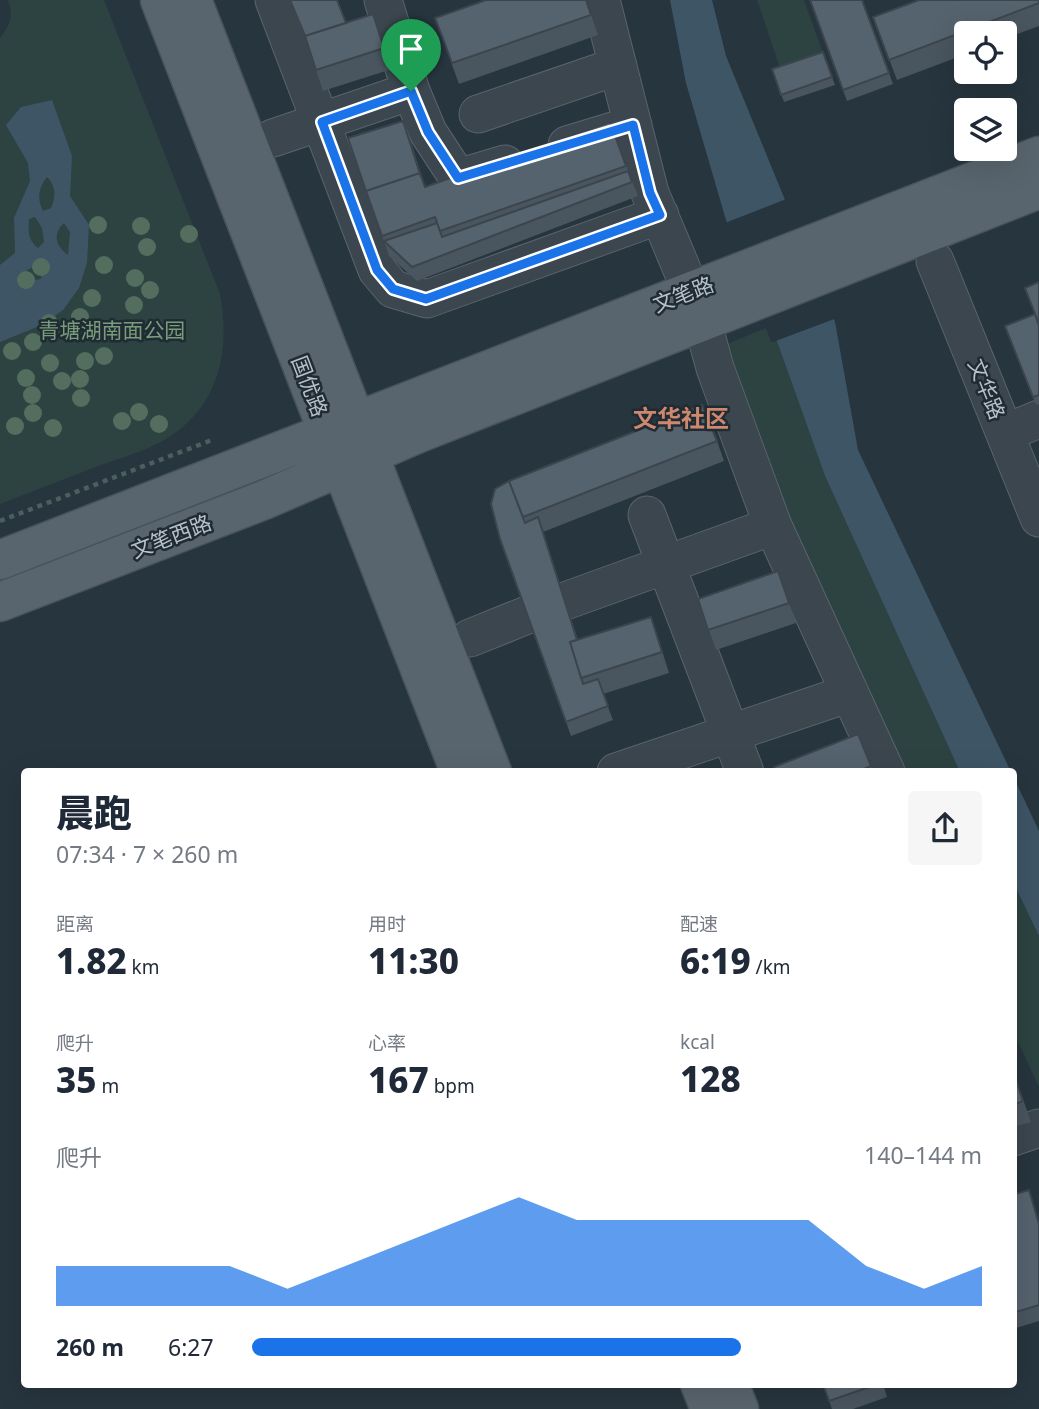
<!DOCTYPE html>
<html lang="zh">
<head>
<meta charset="utf-8">
<style>
	body { margin:0; font-family:"Noto Sans","Noto Sans SC",sans-serif; background:#f6f6f7; color:#1f2937; height:100vh; display:flex; flex-direction:column; font-size:26px; white-space:nowrap }
	* { box-sizing:border-box; margin:0 }
	p { font-size:23px; color:#747a83 }
	.icon { flex:none; width:38px; height:38px; fill:none; stroke:currentColor; stroke-width:2; stroke-linecap:round; stroke-linejoin:round }
	.map { position:relative; flex:1; overflow:hidden }
	.details { position:absolute; left:21px; top:768px; width:996px; height:620px; display:flex; flex-direction:column; background:#fff; border-radius:7px; box-shadow:0 7px 28px #0002 }
	.details>* { flex:none }
	.fabs { position:absolute; left:954px; top:21px; display:grid; gap:14px }
	.fabs a { display:grid; place-items:center; width:63px; height:63px; border-radius:7px; background:#fff; box-shadow:0 7px 28px #0002; font-size:35px }
	.pin { position:absolute; display:grid; place-items:center; width:60px; height:60px; color:#fff; margin:-72px -30px; border-radius:50% 50% 50% 0; rotate:-45deg; box-shadow:0 0 7px #0007 }
	.pin .icon { rotate:45deg }
	.round { display:grid; place-items:center; flex:none; width:74px; height:74px; border-radius:7px; background:#f6f6f7 }
	.summary { display:flex; align-items:center; justify-content:space-between; height:119px; padding:0 35px }
	h1 { font-size:38px; font-weight:800; line-height:52px }
	.metrics { display:grid; grid-template-columns:repeat(3,1fr); gap:10px; height:119px; padding:7px 35px }
	.metrics div { display:grid; align-content:center }
	.metrics b { font-size:35px; font-weight:800 }
	.metrics small { font-size:19px; font-weight:400 }
	.metrics p { font-size:19px }
	.chart { height:196px; padding:14px 35px }
	.chart p { display:flex; justify-content:space-between }
	.chart svg { width:100%; height:126px; margin-top:7px; fill:#1a73e8; opacity:.7 }
	ul { padding:0 35px; list-style:none; font-size:23px }
	li { display:grid; grid-template-columns:112px 84px 1fr; align-items:center; height:52px }
	li i { height:18px; border-radius:9px; background:#1a73e8 }
	.map>svg:first-child { display:block }
	.green { fill:#2c4341 }
	.water { fill:#3e5566; fill-rule:evenodd }
	.pier { fill:#27353e }
	.lines { fill:none; stroke-linecap:round; stroke-linejoin:round }
	.minor-casing { stroke:#59646c; stroke-width:39 }
	.major-casing { stroke:#47525b; stroke-width:41 }
	.path { stroke:#4b5f5f; stroke-width:4.5; stroke-dasharray:5 5; stroke-linecap:butt }
	.minor { stroke:#3b464e; stroke-width:37 }
	.major { stroke:#59656e; stroke-width:38 }
	.tree { fill:#536e5f }
	.wall { fill:#49555f }
	.shaded-wall { fill:#3c454d }
	.building { fill:#55636e; stroke:#3c454d; stroke-width:2 }
	.route-casing { stroke:#fff; stroke-width:14 }
	.route { stroke:#1a73e8; stroke-width:9 }
	.labels { text-anchor:middle; dominant-baseline:central; stroke-width:5; stroke-linejoin:round; paint-order:stroke }
	.street-label { font-size:21px; fill:#b7c1c9; stroke:#202b34 }
	.park-label { font-size:21px; fill:#779d7a; stroke:#202b34 }
	.quarter-label { font-size:24px; font-weight:bold; fill:#ce886d; stroke:#202b34 }
</style>
</head>
<body>
<div class="map">
<svg width="1039" height="1409" viewBox="0 0 1039 1409">
	<rect width="100%" height="100%" fill="#27353e"/>
	<path class="green" d="M 8,0 L 104,0 L 220,294 C 230,346 221,400 175,433 C 154,449 125,456 101,465 C 67,478 34,491 0,504 L 0,38 C 10,25 14,16 8,0 Z
		M 757,0 L 804,0 L 824,56 L 781,71 Z
		M 766,328 L 771,342 L 776,341 L 779,347 L 825,476 L 960,772 L 893,772 L 718,348 Z
		M 1013,882 L 1039,936 L 1039,1087 L 1013,1031 Z"/>
	<path class="water" d="M 670,0 L 712,0 L 726,56 L 835,322 L 858,450 L 1011,772 L 960,772 L 825,476 L 779,347 L 726,220 L 686,83 Z
		M 52,100 L 72,156 L 70,196 L 89,225 L 87,263 L 79,288 L 63,310 L 42,325 L 0,342 L 0,265 L 15,253 L 14,218 L 30,181 L 28,163 L 6,125 L 21,107 ZM 47,177 C 56,186 56,197 51,208 L 43,211 C 37,199 38,188 47,177 ZM 35,217 L 42,228 L 44,242 L 38,248 C 28,240 28,232 29,219 ZM 64,223 L 70,232 L 68,255 C 56,247 52,234 64,223 ZM 38,264 L 43,265 L 41,279 L 18,283 L 19,275 Z
		M 1013,776 L 1039,831 L 1039,936 L 1013,882 Z"/>
	<path class="pier" d="M 789,198 L 837,318 L 773,342 L 725,223 Z"/>
	<g class="lines">
		<defs>
			<path id="minor" d="M 274,0 L 377,270 L 393,289 L 427,299 L 660,215
				M 383,0 L 411,91 L 428,132 L 458,178 L 505,164
				M 601,0 L 650,193 L 691,291
				M 478,114 L 618,66
				M 273,138 L 411,91
				M 567,145 L 633,125
				M 935,261 L 1039,518
				M 702,320 L 715,368 L 773,526 L 886,772
				M 1005,433 L 1039,419
				M 647,515 L 745,772
				M 565,601 L 773,526
				M 470,638 L 527,615
				M 616,772 L 850,693
				M 1013,1137 L 1039,1128"/>
			<path id="major" d="M 160,0 L 460,772
				M 192,0 L 492,772
				M 0,560 L 1039,156
				M 0,602 L 264,500 L 419,433 L 1039,189
				M 700,1384 L 710,1409
				M 729,1384 L 739,1409"/>
		</defs>
		<use href="#minor" class="minor-casing"/>
		<use href="#major" class="major-casing"/>
		<path class="path" d="M 0,521 L 212,440"/>
		<use href="#minor" class="minor"/>
		<use href="#major" class="major"/>
	</g>
	<g class="tree">
		<circle cx="98" cy="225" r="9"/>
		<circle cx="141" cy="226" r="9"/>
		<circle cx="189" cy="234" r="9"/>
		<circle cx="147" cy="247" r="9"/>
		<circle cx="104" cy="265" r="9"/>
		<circle cx="41" cy="267" r="9"/>
		<circle cx="135" cy="278" r="9"/>
		<circle cx="26" cy="280" r="9"/>
		<circle cx="150" cy="290" r="9"/>
		<circle cx="92" cy="298" r="9"/>
		<circle cx="134" cy="305" r="9"/>
		<circle cx="80" cy="317" r="9"/>
		<circle cx="49" cy="323" r="9"/>
		<circle cx="33" cy="342" r="9"/>
		<circle cx="12" cy="351" r="9"/>
		<circle cx="104" cy="356" r="9"/>
		<circle cx="85" cy="361" r="9"/>
		<circle cx="50" cy="363" r="9"/>
		<circle cx="26" cy="378" r="9"/>
		<circle cx="80" cy="379" r="9"/>
		<circle cx="62" cy="381" r="9"/>
		<circle cx="32" cy="395" r="9"/>
		<circle cx="81" cy="398" r="9"/>
		<circle cx="139" cy="412" r="9"/>
		<circle cx="33" cy="413" r="9"/>
		<circle cx="122" cy="421" r="9"/>
		<circle cx="159" cy="424" r="9"/>
		<circle cx="15" cy="426" r="9"/>
		<circle cx="53" cy="428" r="9"/>
	</g>
	<path class="wall" d="M 289,0 L 337,0 L 346,23 L 373,14 L 392,69 L 323,91 L 308,46 Z
		M 586,0 L 598,35 L 459,84 L 435,18 Z
		M 810,0 L 889,73 L 893,84 L 847,101 Z
		M 1039,0 L 1039,26 L 1004,39 L 1004,33 L 966,33 L 966,54 L 897,80 L 873,17 Z
		M 823,52 L 835,85 L 784,102 L 772,69 Z
		M 610,122 L 638,196 L 417,281 L 389,256 L 348,138 L 409,136 L 425,187 Z
		M 1039,282 L 1039,404 L 1036,405 L 1005,326 L 1035,314 L 1025,288 Z
		M 717,441 L 724,461 L 543,532 L 578,640 L 658,637 L 669,673 L 603,694 L 613,720 L 571,736 L 500,539 L 509,481 L 521,476 Z
		M 778,571 L 796,623 L 716,650 L 698,599 Z
		M 871,766 L 873,772 L 775,772 Z
		M 1013,1071 L 1031,1122 L 1013,1127 Z
		M 1029,1190 L 1039,1222 L 1039,1321 L 1013,1329 L 1013,1195 Z
		M 823,1384 L 883,1384 L 887,1397 L 853,1409 L 832,1409 Z"/>
	<path class="shaded-wall" d="M 651,617 L 658,637 L 669,673 L 662,652 Z"/>
	<path class="building" d="M 290,0 L 337,0 L 346,23 L 305,36 L 306,38 Z
		M 486,0 L 586,0 L 591,15 L 452,63 L 435,18 Z
		M 810,0 L 862,0 L 889,73 L 843,90 Z
		M 919,0 L 1039,0 L 1039,3 L 889,60 L 873,17 Z
		M 373,14 L 384,48 L 316,70 L 305,36 Z
		M 823,52 L 832,77 L 781,95 L 772,69 Z
		M 403,121 L 421,177 L 420,173 L 366,191 L 348,138 Z
		M 610,122 L 626,166 L 440,231 L 435,217 L 382,236 L 366,191 L 420,173 L 425,187 Z
		M 628,171 L 632,182 L 412,267 L 384,241 L 437,223 L 442,237 Z
		M 1039,282 L 1039,324 L 1025,288 Z
		M 1035,314 L 1039,326 L 1039,395 L 1033,397 L 1005,326 Z
		M 702,405 L 717,441 L 523,517 L 509,481 Z
		M 509,481 L 525,523 L 538,517 L 577,640 L 570,642 L 583,684 L 598,679 L 608,706 L 566,722 L 500,539 L 491,504 L 495,489 Z
		M 778,571 L 789,603 L 708,630 L 698,599 Z
		M 651,617 L 662,652 L 581,678 L 570,642 Z
		M 858,734 L 871,766 L 857,772 L 775,772 L 774,767 Z
		M 1013,1072 L 1023,1101 L 1013,1105 Z
		M 1029,1190 L 1039,1224 L 1039,1305 L 1013,1313 L 1013,1195 Z
		M 823,1384 L 878,1384 L 829,1401 Z"/>
	<g class="lines">
		<defs>
			<path id="route" d="M 411,91 L 428,132 L 458,178 L 633,125 L 650,193 L 660,215 L 426,299 L 393,289 L 377,270 L 322,122 Z"/>
		</defs>
		<use href="#route" class="route-casing"/>
		<use href="#route" class="route"/>
	</g>
	<g class="labels">
		<g class="street-label">
			<text transform="translate(683 294) rotate(-21)">文笔路</text>
			<text transform="translate(310 386) rotate(69)">国优路</text>
			<text transform="translate(987 389) rotate(68)">文华路</text>
			<text transform="translate(171 536) rotate(-21)">文笔西路</text>
		</g>
		<g class="park-label">
			<text x="112" y="330">青塘湖南面公园</text>
		</g>
		<g class="quarter-label">
			<text x="681" y="417">文华社区</text>
		</g>
	</g>
</svg>
<div class="fabs">
<a><svg class="icon" aria-label="locate" viewBox="0 0 24 24"><circle cx="12" cy="12" r="6"/><path d="M12 2v4M12 18v4M2 12h4M18 12h4"/></svg></a>
<a><svg class="icon" aria-label="layers" viewBox="0 0 24 24"><path d="M12 4l9 5-9 5-9-5zM3 14l9 5 9-5"/></svg></a>
</div>
<div class="pin" style="left:411px;top:91px;background:#1e9e55"><svg class="icon" aria-label="arrive" viewBox="0 0 24 24"><path d="M6 21V4h12l-3 4 3 4H6"/></svg></div>
<section class="details">
<div class="summary"><div><h1>晨跑</h1><p>07:34 · 7 × 260 m</p></div><a class="round"><svg class="icon" aria-label="share" viewBox="0 0 24 24"><path d="M12 15V3M7 8l5-5 5 5M5 13v7h14v-7"/></svg></a></div>
<div class="metrics">
<div><p>距离</p><b>1.82<small> km</small></b></div>
<div><p>用时</p><b>11:30</b></div>
<div><p>配速</p><b>6:19<small> /km</small></b></div>
</div>
<div class="metrics">
<div><p>爬升</p><b>35<small> m</small></b></div>
<div><p>心率</p><b>167<small> bpm</small></b></div>
<div><p>kcal</p><b>128</b></div>
</div>
<div class="chart"><p><span>爬升</span>140–144 m</p>
<svg viewBox="0 0 160 44" preserveAspectRatio="none"><path d="M0 44V30L10 30L20 30L30 30L40 38L50 30L60 22L70 14L80 6L90 14L100 14L110 14L120 14L130 14L140 30L150 38L160 30V44z"/></svg>
</div>
<ul>
<li><b>260 m</b>6:27<i style="width:67%"></i></li>
</ul>
</section>
</div>
</body>
</html>
